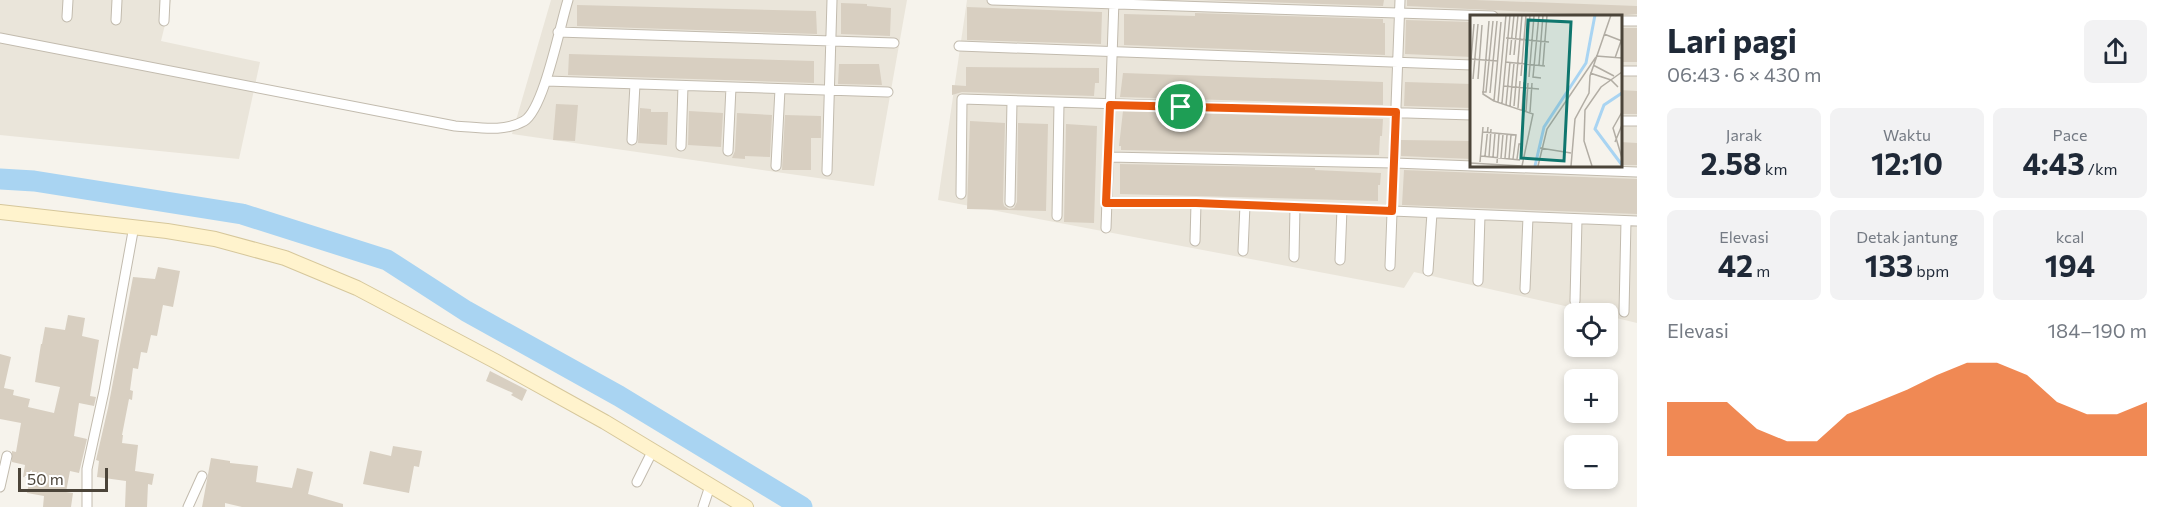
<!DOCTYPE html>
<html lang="id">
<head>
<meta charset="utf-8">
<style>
	body { margin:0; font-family:Commissioner,sans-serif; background:#f2f2f3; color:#1f2937; height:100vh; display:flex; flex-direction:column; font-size:22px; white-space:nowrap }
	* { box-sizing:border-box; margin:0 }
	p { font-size:20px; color:#747a83 }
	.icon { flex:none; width:33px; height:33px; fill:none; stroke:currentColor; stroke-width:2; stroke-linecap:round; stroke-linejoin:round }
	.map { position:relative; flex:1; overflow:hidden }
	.side { display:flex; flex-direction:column; background:#fff; width:540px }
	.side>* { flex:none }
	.fabs { position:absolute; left:1564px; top:303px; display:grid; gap:12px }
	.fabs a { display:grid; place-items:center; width:54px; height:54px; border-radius:9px; background:#fff; box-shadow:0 3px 9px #0003; font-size:30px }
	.scale { position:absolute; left:18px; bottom:15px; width:90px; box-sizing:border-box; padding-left:6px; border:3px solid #4b4439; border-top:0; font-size:16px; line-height:21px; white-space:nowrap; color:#4b4439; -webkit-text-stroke:4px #fff; paint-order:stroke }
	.pin { position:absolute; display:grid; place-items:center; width:51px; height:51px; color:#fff; margin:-26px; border:3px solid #fff; border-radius:50%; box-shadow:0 2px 6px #0007 }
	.round { display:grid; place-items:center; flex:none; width:63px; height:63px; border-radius:9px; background:#f2f2f3 }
	.summary { display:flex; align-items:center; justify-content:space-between; height:102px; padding:0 30px }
	h1 { font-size:33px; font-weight:700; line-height:45px }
	.metrics { display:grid; grid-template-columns:repeat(3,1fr); gap:9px; height:102px; padding:6px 30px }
	.metrics div { display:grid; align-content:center; border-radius:9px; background:#f2f2f3; text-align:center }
	.metrics b { font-size:30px; font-weight:700 }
	.metrics small { font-size:16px; font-weight:400 }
	.metrics p { font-size:16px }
	.chart { height:168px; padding:12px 30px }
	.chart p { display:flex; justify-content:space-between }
	.chart svg { width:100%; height:108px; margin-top:6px; fill:#ea580c; opacity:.7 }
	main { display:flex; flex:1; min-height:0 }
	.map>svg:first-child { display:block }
	.residential { fill:#eae5da; fill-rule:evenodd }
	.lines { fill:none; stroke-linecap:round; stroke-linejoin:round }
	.river { stroke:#a9d4f2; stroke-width:21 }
	.building { fill:#d8cfc1 }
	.street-casing { stroke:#c2bbae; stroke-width:11 }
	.secondary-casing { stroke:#d6c79b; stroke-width:16 }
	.street { stroke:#fff; stroke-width:9 }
	.secondary { stroke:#fff3cd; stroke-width:14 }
	.route-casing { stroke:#fff; stroke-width:12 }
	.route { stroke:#ea580c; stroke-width:8 }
	.inset-river { fill:none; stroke:#a9d4f2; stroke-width:3 }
	.inset-road { fill:none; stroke:#b2ada4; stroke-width:1.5 }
	.view { fill:#0f766e; fill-opacity:0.15; stroke:#0f766e; stroke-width:3 }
	.inset-edge { fill:none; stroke:#4b4439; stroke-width:3 }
</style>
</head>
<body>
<main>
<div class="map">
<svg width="1637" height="507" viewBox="0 0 1637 507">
	<rect width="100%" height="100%" fill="#f6f3ec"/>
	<path class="residential" d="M 0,0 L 171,0 L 161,41 L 260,62 L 239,159 L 0,135 Z
		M 551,0 L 907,0 L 874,186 L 512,134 Z
		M 967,0 L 1637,0 L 1637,323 L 1608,316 L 1608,314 L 1596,313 L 1414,272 L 1404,288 L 938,200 ZM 1472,16 L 1620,16 L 1620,165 L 1472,165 Z"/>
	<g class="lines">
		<path class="river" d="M 0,179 L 34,181 L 242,214 L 387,260 L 466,311 L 619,396 L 802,507"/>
	</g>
	<path class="building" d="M 1203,0 L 1384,0 L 1383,6 Z
		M 1407,0 L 1475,0 L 1637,6 L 1637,14 L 1616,16 L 1407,6 Z
		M 841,3 L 867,4 L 867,6 L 891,8 L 890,36 L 841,34 Z
		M 577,5 L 816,11 L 817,34 L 577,26 Z
		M 967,7 L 1102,12 L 1101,44 L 967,40 Z
		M 1195,13 L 1383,19 L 1383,23 L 1385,23 L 1385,55 L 1124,45 L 1124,14 L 1195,16 Z
		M 1406,20 L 1472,22 L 1472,57 L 1405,54 Z
		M 1620,28 L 1637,28 L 1637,62 L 1620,62 Z
		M 569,54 L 814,61 L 814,83 L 568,75 Z
		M 839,64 L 879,64 L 882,85 L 838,84 Z
		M 966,67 L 1099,68 L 1099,83 L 1095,83 L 1094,96 L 962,92 L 952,95 L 952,85 L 966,86 Z
		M 1123,73 L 1383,82 L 1383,105 L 1120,97 Z
		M 1405,82 L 1472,84 L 1472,108 L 1404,106 Z
		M 1620,90 L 1637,91 L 1637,114 L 1620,114 Z
		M 556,104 L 578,105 L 575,141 L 553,140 Z
		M 640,108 L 651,109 L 651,112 L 668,112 L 667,145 L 638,143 Z
		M 689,111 L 723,113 L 721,147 L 688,145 Z
		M 1123,111 L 1383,119 L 1382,136 L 1380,136 L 1379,155 L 1121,150 L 1121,146 L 1119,146 Z
		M 737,113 L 772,115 L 770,157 L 745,156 L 745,159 L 732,158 L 735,151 Z
		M 785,115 L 821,116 L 821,138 L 811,138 L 811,170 L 782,170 Z
		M 970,121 L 1005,123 L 1003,202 L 1004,206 L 1009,209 L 1014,208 L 1017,202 L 1018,123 L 1048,124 L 1046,211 L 967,209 Z
		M 1066,124 L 1097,126 L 1094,223 L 1064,222 Z
		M 1401,140 L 1472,141 L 1472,159 L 1401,156 Z
		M 1620,142 L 1637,143 L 1637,165 L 1620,165 Z
		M 1120,164 L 1315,168 L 1315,170 L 1381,173 L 1380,185 L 1378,185 L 1378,201 L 1120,194 Z
		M 1404,170 L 1637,179 L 1637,214 L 1402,205 Z
		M 158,267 L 180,271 L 173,307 L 163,305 L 157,336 L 151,335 L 147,353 L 141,352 L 138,369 L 133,368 L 130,390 L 133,391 L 132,400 L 129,399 L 122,435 L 123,435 L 122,443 L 138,445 L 135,471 L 154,474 L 152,485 L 148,484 L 147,507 L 125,507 L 126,481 L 97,477 L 99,461 L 96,460 L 108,408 L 133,277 L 155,279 Z
		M 68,315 L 85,318 L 82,336 L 99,340 L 90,396 L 96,397 L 94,406 L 79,403 L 74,436 L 87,439 L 79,473 L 70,471 L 66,492 L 73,493 L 71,507 L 43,507 L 44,496 L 27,493 L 30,478 L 23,477 L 25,465 L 12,462 L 12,451 L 16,452 L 21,423 L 0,419 L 0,354 L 11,357 L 4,388 L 14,390 L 13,395 L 30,399 L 28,407 L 54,413 L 60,387 L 35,382 L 41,344 L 42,344 L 45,327 L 65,330 Z
		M 490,371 L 527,390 L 522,401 L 511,395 L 513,393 L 486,381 Z
		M 393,446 L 422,451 L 419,467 L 414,466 L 409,493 L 363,484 L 370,451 L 391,456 Z
		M 211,458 L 230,461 L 230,463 L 258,466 L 256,482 L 292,488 L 297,468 L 313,472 L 308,494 L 343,504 L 343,507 L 242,507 L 225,503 L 225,507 L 202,507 Z"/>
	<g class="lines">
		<defs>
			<path id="street" d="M 992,0 L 1493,16
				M 67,17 L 68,0
				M 116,20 L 117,0
				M 164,21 L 165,0
				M 1620,21 L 1637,21
				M 558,32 L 894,43
				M 0,38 L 455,126 C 477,127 503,133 524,121 C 544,109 560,25 568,0
				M 959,46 L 1472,65
				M 1620,71 L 1637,71
				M 546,81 L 888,92
				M 1620,121 L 1637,121
				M 632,140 L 635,84
				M 681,146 L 683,86
				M 728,151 L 731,87
				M 1109,157 L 1394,163 L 1637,172
				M 776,166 L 780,89
				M 827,171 L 832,0
				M 961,194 L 962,99 L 1472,115
				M 1010,202 L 1012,101
				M 1106,203 L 1196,203 L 1637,221
				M 1057,216 L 1059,103
				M 1106,228 L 1114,0
				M 1195,241 L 1196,203
				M 1243,251 L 1245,205
				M 1294,257 L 1295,207
				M 1340,260 L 1342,209
				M 1390,266 L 1400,0
				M 1428,271 L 1432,213
				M 1478,281 L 1480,215
				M 1525,289 L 1528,217
				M 1575,301 L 1577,219
				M 1624,312 L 1626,221
				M 637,482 L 652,452
				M 0,487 L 7,456
				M 87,507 L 87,469 L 104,391 L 134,226
				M 188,507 L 202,476
				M 703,507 L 710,486"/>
			<path id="secondary" d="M 0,212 L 167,231 L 215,239 L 285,258 L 357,288 L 495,361 L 605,422 L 746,507"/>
		</defs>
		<use href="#street" class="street-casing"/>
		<use href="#secondary" class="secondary-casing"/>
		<use href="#street" class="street"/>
		<use href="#secondary" class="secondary"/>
	</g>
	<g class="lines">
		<defs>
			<path id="route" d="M 1110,105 L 1396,112 L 1392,211 L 1196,203 L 1106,203 Z"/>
		</defs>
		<use href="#route" class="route-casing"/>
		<use href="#route" class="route"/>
	</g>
	<g transform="translate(1470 15)">
		<rect width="152" height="152" fill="#f6f3ec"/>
		<path class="inset-river" d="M 121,21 L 125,0M 152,78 L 134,90 L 125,114 L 152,150M 65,151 L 74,112 L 116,48 L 121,21"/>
		<path class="inset-road" d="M 69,0 L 63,62 L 71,63M 19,6 L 13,79 L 24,86M 31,7 L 24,86 L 63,99 L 52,151M 134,19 L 152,26M 36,23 L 79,27M 40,40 L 44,0M 44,40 L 48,0M 126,41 L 152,43M 145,43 L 151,26M 0,44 L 28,46M 35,47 L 75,51M 69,50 L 73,0M 73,50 L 77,0M 123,50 L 144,61M 0,56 L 4,9M 120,58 L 141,65 L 148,72M 55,60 L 60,0M 51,61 L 56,0M 59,62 L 64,1M 3,64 L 8,9M 8,64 L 12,10M 33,71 L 69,74M 12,77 L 16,77 L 23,6M 20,78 L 27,6M 28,87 L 36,0M 32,88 L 40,0M 36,90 L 40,47M 40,91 L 44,48M 44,91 L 52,0M 48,93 L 50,66M 52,95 L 54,67M 56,96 L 58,68M 60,97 L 62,68M 152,97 L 143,113 L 152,143M 13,117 L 46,120 L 43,144M 145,127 L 152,110M 70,133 L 101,138M 11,141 L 50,145M 15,141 L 18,112M 19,142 L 21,114M 23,142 L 25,118M 31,143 L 33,119M 35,143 L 37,120M 39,144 L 41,120M 47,144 L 49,129 L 53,129M 10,147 L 13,112M 0,148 L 52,151M 27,148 L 29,119M 68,151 L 77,114 L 126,42M 101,151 L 105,104 L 119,78 L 120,61 L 141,0M 122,151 L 114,126 L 115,95 L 131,72 L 152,57"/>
		<path class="view" d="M 58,5 L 101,7 L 94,146 L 51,143 Z"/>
		<rect width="152" height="152" class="inset-edge"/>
	</g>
</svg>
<div class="fabs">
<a><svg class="icon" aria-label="locate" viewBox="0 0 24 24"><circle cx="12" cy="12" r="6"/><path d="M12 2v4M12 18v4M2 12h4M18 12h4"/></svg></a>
<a>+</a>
<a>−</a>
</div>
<div class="scale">50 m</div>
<div class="pin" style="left:1181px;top:107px;background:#1e9e55"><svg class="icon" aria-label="arrive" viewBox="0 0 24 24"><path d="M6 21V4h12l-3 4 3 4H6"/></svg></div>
</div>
<section class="side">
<div class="summary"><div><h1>Lari pagi</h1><p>06:43 · 6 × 430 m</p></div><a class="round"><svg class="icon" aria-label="share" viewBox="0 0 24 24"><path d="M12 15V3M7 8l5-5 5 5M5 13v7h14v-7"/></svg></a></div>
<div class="metrics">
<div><p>Jarak</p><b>2.58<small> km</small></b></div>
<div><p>Waktu</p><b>12:10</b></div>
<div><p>Pace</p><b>4:43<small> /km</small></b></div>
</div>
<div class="metrics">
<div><p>Elevasi</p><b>42<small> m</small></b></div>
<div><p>Detak jantung</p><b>133<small> bpm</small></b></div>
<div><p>kcal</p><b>194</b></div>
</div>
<div class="chart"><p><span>Elevasi</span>184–190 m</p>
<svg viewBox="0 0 160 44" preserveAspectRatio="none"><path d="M0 44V22L10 22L20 22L30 33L40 38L50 38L60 27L70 22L80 17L90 11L100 6L110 6L120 11L130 22L140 27L150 27L160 22V44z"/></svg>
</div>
</section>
</main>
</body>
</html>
